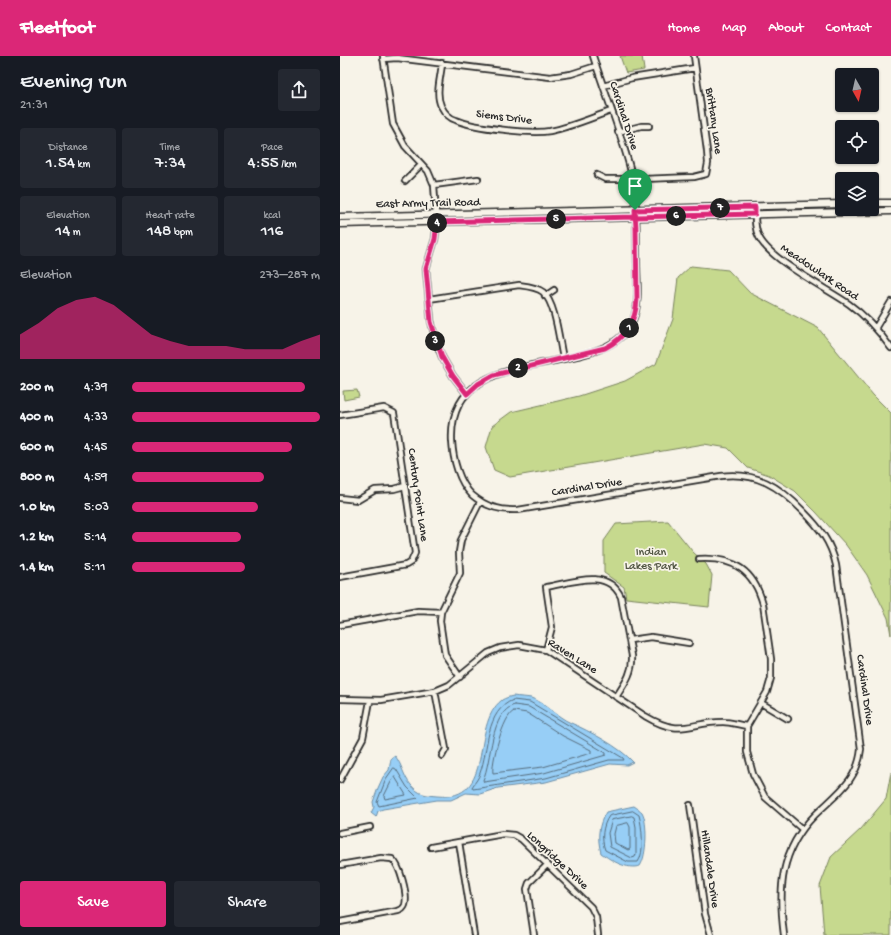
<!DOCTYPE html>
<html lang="en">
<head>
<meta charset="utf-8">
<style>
	body { margin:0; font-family:"Gochi Hand",sans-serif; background:#242831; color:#f1f3f6; height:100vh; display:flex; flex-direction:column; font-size:15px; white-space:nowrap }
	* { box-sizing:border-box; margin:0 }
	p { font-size:13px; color:#9ea1a6 }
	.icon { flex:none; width:22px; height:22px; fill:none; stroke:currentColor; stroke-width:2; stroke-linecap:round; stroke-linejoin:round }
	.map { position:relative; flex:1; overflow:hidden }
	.panel { display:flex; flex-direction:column; background:#171b24; width:340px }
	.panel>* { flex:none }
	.needle { width:26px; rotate:172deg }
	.fabs { position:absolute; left:495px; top:12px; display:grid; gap:8px }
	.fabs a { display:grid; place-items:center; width:44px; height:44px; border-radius:4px; background:#171b24; box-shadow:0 1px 3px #0004; font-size:20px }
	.pin { position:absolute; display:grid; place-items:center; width:34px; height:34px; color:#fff; margin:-41px -17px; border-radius:50% 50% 50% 0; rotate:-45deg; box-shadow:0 0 4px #0007 }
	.pin .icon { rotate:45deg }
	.km { position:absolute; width:20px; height:20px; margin:-10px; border-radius:50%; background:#222; color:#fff; font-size:11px; line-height:20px; text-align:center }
	.round { display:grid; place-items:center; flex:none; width:42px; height:42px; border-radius:4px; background:#242831 }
	.overview { display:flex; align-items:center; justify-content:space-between; height:68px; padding:0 20px }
	h1 { font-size:22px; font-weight:600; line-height:30px }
	.figures { display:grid; grid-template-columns:repeat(3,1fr); gap:6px; height:68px; padding:4px 20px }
	.figures div { display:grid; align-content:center; border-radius:4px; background:#242831; text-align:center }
	.figures b { font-size:17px; font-weight:600 }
	.figures small { font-size:11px; font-weight:400 }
	.figures p { font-size:11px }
	.chart { height:112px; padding:8px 20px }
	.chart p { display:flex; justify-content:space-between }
	.chart svg { width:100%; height:72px; margin-top:4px; fill:#db2777; opacity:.7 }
	.cta { display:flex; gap:8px; margin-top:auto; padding:8px 20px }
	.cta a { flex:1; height:46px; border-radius:4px; background:#db2777; color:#fff; font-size:16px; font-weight:600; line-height:46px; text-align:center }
	.cta a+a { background:#242831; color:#f1f3f6 }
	ul { padding:0 20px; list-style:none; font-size:13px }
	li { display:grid; grid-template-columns:64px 48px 1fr; align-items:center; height:30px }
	li i { height:10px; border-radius:5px; background:#db2777 }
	header { display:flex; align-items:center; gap:24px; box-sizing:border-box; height:56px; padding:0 20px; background:#db2777; color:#fff }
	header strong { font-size:19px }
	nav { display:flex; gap:22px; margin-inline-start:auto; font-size:14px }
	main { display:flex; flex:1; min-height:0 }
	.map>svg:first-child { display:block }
	.green { fill:#c6d98e; stroke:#78825c }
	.water { fill:#97cef6; stroke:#6c8da5 }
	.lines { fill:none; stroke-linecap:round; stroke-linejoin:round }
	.shore { stroke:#566c7c; stroke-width:1 }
	.minor-casing { stroke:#2b2b2b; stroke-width:8 }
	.secondary-casing { stroke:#2b2b2b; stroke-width:9 }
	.minor { stroke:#f7f3e8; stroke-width:4.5 }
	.secondary { stroke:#f7f3e8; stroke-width:6 }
	.route-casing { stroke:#fff; stroke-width:8 }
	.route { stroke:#db2777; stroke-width:5 }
	.labels { text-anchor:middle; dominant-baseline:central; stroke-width:3.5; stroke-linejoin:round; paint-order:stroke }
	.street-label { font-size:12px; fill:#2b2b2b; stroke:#f7f3e8 }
	.park-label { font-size:12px; fill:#525644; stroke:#f7f3e8 }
</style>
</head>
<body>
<header>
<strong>Fleetfoot</strong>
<nav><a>Home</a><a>Map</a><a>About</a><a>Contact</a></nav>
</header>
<main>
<section class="panel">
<div class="overview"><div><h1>Evening run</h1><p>21:31</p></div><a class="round"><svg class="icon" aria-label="share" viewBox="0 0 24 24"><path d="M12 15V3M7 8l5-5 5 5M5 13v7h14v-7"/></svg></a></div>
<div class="figures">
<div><p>Distance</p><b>1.54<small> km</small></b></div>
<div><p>Time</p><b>7:34</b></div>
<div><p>Pace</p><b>4:55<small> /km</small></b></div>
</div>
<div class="figures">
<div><p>Elevation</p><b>14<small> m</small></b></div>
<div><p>Heart rate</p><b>148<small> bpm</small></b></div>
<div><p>kcal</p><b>116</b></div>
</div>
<div class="chart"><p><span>Elevation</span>273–287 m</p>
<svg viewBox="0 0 160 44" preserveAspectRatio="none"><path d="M0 44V29L10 22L20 13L30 8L40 6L50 11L60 20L70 29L80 33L90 36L100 36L110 36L120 38L130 38L140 38L150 33L160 29V44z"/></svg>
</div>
<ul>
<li><b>200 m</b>4:39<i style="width:92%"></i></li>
<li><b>400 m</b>4:33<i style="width:100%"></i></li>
<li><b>600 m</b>4:45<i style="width:85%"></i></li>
<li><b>800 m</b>4:59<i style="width:70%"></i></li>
<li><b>1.0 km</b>5:03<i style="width:67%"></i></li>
<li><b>1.2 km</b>5:14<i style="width:58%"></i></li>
<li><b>1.4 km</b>5:11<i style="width:60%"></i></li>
</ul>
<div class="cta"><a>Save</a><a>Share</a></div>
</section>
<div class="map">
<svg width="551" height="879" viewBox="0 0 551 879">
	<rect width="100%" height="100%" fill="#f7f3e8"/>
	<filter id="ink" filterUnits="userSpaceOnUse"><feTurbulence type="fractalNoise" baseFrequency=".025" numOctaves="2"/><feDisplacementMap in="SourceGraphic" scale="8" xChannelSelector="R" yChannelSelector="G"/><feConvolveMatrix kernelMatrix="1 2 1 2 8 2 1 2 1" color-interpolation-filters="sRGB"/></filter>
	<g filter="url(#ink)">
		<path class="green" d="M 280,0 L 302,0 L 304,14 L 286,17 Z
			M 351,210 L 388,214 L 410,237 L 478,272 L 533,339 L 551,357 L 551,579 L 548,562 L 527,519 L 506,489 L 476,456 L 455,435 L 429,419 L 408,412 L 388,392 L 364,388 L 170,421 L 154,414 L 146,391 L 152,370 L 171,356 L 239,340 L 285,325 L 316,308 L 333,263 L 338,222 Z
			M 17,334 L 19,341 L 4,344 L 3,335 Z
			M 328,465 L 353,496 L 366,508 L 372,519 L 369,551 L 286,542 L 284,531 L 264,517 L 264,485 L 276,468 Z
			M 551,716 L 551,879 L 484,879 L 480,830 L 491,801 L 521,773 L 546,743 Z"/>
		<path class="water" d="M 173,640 C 179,641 186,641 191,642 C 206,647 217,661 231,667 C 249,675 280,691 293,706 L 287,709 L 270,708 L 206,726 L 158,732 L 140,738 L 126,737 L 111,744 L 97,744 L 43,753 L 38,755 L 36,761 L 31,757 L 34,751 L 33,746 L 38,732 L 43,721 L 49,714 L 51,703 L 55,700 C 62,708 63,720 71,729 C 79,739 86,739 97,740 C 157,746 129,669 162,644 C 165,642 169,641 173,640 Z
			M 294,750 C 297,752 300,754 302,756 C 308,766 307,800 300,810 C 287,814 272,805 261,797 C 257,782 258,769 266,756 Z"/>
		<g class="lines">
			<path class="shore" d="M 173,644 L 190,646 L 283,702 L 284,704 L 269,704 L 206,722 L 133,733 L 132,731 C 135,726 139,722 140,717 C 149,693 145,655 173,644 Z
				M 174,649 L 189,651 L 266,697 L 266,699 L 204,717 L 144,726 L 143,724 C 152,704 150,657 174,649 Z
				M 174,655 L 187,657 L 192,660 L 223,680 L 251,694 L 251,697 L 203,711 L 153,717 C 151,708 163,659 174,655 Z
				M 54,712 L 56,713 L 67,731 L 78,742 L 39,750 L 37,746 L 46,723 Z
				M 55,721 L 66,739 L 45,743 L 44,740 L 51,726 Z
				M 293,755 L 299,759 C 302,770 305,797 298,806 L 288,806 L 265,794 C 261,783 262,770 269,760 Z
				M 292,760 L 294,761 L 296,771 L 296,798 L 295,801 L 292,802 L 270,791 L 268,777 L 272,764 Z
				M 288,767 L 290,771 L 290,793 L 288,794 L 275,787 L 274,778 L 276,770 Z"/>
			<defs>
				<path id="minor" d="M 43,0 L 53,68 L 65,90 L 88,115 L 94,129 L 96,158
					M 253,0 C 265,37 280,74 290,112 C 298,143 296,176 297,208 C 297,226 300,247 293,264 C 266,330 107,279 112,385 C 113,404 119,426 132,439 C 146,451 160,455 178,454 L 381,420 C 417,416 439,430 463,455 C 479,471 491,486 496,509 L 521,693 C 518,725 496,738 475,759 C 440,794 438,833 444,879
					M 43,3 L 57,2 L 210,21 L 231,18 L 256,10
					M 102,7 C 101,21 95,37 101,50 C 104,56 109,62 116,64 C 134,72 191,78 210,75 C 231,71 251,62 271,55
					M 263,30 L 292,22 L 355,12
					M 278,76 L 301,70 L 309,70
					M 257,119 L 265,123 L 303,123 L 354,121 L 366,118 L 368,107 L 367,95 L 354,0
					M 65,125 L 81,109
					M 94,129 L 138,123
					M 415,151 C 415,161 414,172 419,181 C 430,204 486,232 509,248 C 526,260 539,275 551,292
					M 97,166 L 95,183 L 86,213 L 91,265 L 96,285 L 102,301 L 113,320 L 127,338
					M 205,240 L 214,234
					M 89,243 L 179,229 C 187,230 197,231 203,236 C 216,248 219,285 223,302
					M 536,271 L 551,246
					M 0,359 L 44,352 L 54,357 L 75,497 L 71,506 L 66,509 L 0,521
					M 0,442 L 18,444 L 35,434 L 54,433 L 65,430
					M 359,503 C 394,501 414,515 423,548 L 431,603 L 431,622 L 427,636 L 407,670 L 407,696 L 413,718 L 425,741 L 462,773
					M 0,569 L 78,555 L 101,556
					M 290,584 L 311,581 L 349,587
					M 206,594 L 212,571 L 206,531 C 231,527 267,511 281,541 L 292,600 C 293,617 285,627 276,641
					M 120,621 L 105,599 L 100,565 L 101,556 L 120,517 L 119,496 L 121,484 L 140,446
					M 95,635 L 106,693 L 102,700
					M 0,643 L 41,644 L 95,635 L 109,629 L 148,597 L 160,592 L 179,589 L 206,594 L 305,660 C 342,682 348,666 383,666 C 391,666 399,669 407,670
					M 421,647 L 448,663
					M 0,724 L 23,682 L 30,645
					M 350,749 L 365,858 L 371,879
					M 0,777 L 30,771
					M 119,786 L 134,879
					M 91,791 L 163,778 L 174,779 L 181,783 L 251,851 L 256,861 L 258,879
					M 0,809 L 41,802 L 52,803 C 60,809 68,839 65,849 C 64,852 62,854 58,855 L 0,866
					M 194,879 L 187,833 L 189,827 L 207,809"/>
				<path id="secondary" d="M 532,147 L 551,147
					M 0,161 L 502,148
					M 0,168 L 551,155"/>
			</defs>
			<use href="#minor" class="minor-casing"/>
			<use href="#secondary" class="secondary-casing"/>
			<use href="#minor" class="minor"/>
			<use href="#secondary" class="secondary"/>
		</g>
	</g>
	<g class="lines" filter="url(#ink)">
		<defs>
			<path id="route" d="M 295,154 C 295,161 296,167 296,174 L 297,243 C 296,266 285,282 265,292 L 154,319 L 138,328 L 127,338 L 113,320 L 102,301 L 91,266 L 86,213 L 95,183 L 97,166 C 203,164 309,161 415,158 L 415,151 L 295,154"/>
		</defs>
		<use href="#route" class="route-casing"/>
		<use href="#route" class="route"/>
	</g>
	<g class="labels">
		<g class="street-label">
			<text transform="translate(283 60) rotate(72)">Cardinal Drive</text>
			<text transform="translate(164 62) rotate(7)">Siems Drive</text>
			<text transform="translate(373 65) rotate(82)">Brittany Lane</text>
			<text transform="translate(88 148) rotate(-1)">East Army Trail Road</text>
			<text transform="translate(479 217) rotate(34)">Meadowlark Road</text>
			<text transform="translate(247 432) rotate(-9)">Cardinal Drive</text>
			<text transform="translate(77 439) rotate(82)">Century Point Lane</text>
			<text transform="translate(232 601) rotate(32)">Raven Lane</text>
			<text transform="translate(524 634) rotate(82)">Cardinal Drive</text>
			<text transform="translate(217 805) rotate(43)">Longridge Drive</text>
			<text transform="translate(369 813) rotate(82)">Hillandale Drive</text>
		</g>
		<g class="park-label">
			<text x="311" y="497">Indian<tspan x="311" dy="14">Lakes Park</tspan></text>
		</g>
	</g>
</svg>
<div class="fabs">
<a><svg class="needle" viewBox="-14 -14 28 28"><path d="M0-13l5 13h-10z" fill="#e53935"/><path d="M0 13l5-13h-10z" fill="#9ea1a6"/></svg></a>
<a><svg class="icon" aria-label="locate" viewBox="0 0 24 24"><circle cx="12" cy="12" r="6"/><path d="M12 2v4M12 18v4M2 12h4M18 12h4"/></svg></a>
<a><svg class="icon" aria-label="layers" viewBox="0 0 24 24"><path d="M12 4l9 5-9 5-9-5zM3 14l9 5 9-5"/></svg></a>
</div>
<div class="pin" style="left:295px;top:154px;background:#1e9e55"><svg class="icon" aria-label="arrive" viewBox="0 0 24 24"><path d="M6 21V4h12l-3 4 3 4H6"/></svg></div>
<b class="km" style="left:289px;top:272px">1</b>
<b class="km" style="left:178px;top:312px">2</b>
<b class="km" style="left:95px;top:285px">3</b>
<b class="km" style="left:97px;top:167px">4</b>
<b class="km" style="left:216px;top:163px">5</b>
<b class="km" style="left:336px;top:160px">6</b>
<b class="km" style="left:380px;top:152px">7</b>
</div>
</main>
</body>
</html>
